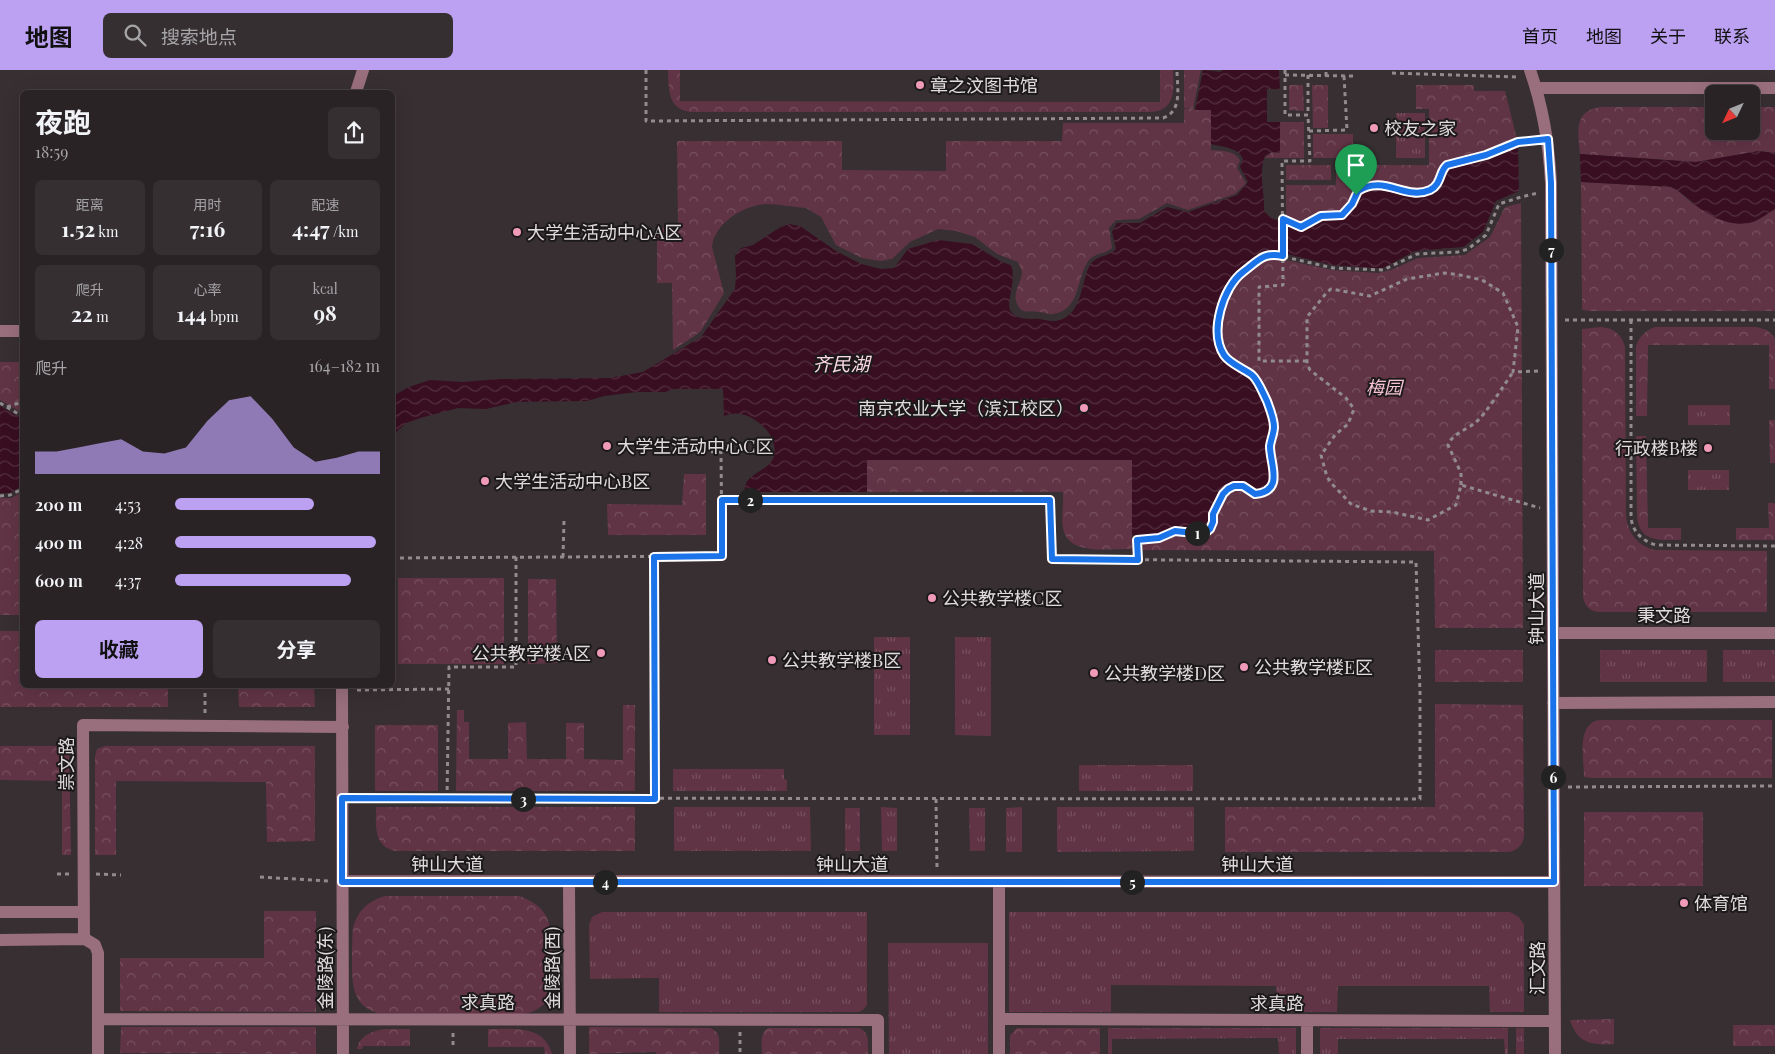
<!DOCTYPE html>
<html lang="zh">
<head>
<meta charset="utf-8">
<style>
	body { margin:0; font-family:"Playfair Display","Noto Sans SC",serif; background:#352f32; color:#f1f3f6; height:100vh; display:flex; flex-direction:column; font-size:19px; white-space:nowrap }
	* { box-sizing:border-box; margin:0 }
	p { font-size:16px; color:#a5a4a7 }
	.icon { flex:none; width:28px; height:28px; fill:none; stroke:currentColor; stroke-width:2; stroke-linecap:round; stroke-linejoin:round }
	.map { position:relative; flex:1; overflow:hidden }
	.sheet { position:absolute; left:20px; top:20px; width:375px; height:598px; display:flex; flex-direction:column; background:#292326; border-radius:8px; box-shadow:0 5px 20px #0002,0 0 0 1px #454043 }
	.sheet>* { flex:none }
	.needle { width:32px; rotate:227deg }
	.controls { position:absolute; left:1705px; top:15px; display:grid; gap:10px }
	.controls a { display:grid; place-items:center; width:55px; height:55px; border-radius:8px; background:#292326; box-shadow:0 5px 20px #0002,0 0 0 1px #454043; font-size:25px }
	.pin { position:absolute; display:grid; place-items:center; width:42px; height:42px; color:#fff; margin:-51px -21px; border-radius:50% 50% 50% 0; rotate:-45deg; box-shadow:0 0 5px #0007 }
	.pin .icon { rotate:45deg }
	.km { position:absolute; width:25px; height:25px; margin:-12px; border-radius:50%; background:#222; color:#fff; font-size:14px; line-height:25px; text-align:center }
	.round { display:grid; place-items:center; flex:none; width:52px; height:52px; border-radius:8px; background:#352f32 }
	.overview { display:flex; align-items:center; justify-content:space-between; height:85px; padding:0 15px }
	h1 { font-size:28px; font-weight:700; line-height:38px }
	.figures { display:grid; grid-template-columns:repeat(3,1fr); gap:8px; height:85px; padding:5px 15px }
	.figures div { display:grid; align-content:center; border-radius:8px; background:#352f32; text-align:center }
	.figures b { font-size:21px; font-weight:700 }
	.figures small { font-size:14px; font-weight:400 }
	.figures p { font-size:14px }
	.chart { height:140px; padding:10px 15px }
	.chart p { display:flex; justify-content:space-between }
	.chart svg { width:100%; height:90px; margin-top:5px; fill:#bca0f2; opacity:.7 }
	.action { display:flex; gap:10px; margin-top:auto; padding:10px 15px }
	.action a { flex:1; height:58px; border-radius:8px; background:#bca0f2; color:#111; font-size:20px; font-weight:700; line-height:58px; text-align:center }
	.action a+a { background:#352f32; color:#f1f3f6 }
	ul { padding:0 15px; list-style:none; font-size:16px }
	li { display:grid; grid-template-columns:80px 60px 1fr; align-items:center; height:38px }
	li i { height:12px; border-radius:6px; background:#bca0f2 }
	header { display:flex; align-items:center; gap:30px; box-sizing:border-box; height:70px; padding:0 25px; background:#bca0f2; color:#111 }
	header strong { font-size:24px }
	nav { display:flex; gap:28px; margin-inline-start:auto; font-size:18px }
	.search { width:350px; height:45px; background:#352f32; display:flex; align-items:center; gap:12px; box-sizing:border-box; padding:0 18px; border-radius:8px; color:#a5a4a7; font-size:19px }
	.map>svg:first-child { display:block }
	.grass { fill:url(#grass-tufts) }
	.forest { fill:url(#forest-crowns) }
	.water { fill:url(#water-waves) }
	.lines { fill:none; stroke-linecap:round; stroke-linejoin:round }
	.path { stroke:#928b8e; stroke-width:3; stroke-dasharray:4 4; stroke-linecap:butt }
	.minor { stroke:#9a6f7d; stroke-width:12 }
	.route-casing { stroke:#fff; stroke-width:10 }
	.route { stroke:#1a73e8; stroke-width:6 }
	.poi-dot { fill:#ef9ab8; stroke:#1c191a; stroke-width:2 }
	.labels { text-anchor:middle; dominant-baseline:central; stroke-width:4; stroke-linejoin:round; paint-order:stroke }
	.poi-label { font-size:18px; fill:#e0dadc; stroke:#1c191a; text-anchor:start }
	.park-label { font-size:18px; font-style:italic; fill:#f5c3d3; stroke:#1c191a }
	.street-label { font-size:18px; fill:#e0dadc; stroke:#1c191a }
	.water-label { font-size:19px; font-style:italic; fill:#fbd9e4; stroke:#1c191a }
</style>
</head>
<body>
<header>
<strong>地图</strong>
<div class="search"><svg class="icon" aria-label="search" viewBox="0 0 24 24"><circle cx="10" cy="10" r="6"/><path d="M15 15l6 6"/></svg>搜索地点</div>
<nav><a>首页</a><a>地图</a><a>关于</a><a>联系</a></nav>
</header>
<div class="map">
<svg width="1775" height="984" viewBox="0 0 1775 984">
	<defs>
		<pattern id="grass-tufts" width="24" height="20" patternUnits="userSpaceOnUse" patternTransform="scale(1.25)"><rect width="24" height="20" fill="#613445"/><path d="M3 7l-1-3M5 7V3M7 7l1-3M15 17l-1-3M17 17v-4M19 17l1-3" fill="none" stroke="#77515f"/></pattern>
		<pattern id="forest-crowns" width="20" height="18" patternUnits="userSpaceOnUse" patternTransform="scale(1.25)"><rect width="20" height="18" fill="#613445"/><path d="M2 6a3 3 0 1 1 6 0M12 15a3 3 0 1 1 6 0" fill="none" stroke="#77515f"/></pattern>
		<pattern id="water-waves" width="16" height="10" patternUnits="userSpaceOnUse" patternTransform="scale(1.25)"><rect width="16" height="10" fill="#380e20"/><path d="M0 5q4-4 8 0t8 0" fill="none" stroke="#543040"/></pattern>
	</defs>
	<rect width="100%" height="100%" fill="#372f32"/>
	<path class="grass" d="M 1396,43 L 1425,43 L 1425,88 L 1396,88 Z
		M 1688,335 L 1730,335 L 1730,355 L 1688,355 Z
		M 1688,400 L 1729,400 L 1729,420 L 1688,420 Z
		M 874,567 L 910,567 L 910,665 L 874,665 Z
		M 955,567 L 991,567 L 991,666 L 955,665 Z
		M 1600,580 L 1707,580 L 1707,612 L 1600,612 Z
		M 1723,580 L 1775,580 L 1775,612 L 1723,612 Z
		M 1079,695 L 1193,695 L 1193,721 L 1079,721 Z
		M 673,699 L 784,699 L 784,709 L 787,710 L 787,721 L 673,721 Z
		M 674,737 L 810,737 L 811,781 L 674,781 Z
		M 881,737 L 897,738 L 897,781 L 882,781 Z
		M 1022,737 L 1022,782 L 1006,782 L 1006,738 Z
		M 1057,737 L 1194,737 L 1194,781 L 1057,782 Z
		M 845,738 L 860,738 L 860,781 L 845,781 Z
		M 969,738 L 985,738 L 985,781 L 970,781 Z
		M 602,842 L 867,842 L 867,935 L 864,939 L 859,942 L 659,942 L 659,908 L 590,909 L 589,855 L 592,847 Z
		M 1009,842 L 1510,842 L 1519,847 L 1524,855 L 1524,942 L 1490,942 L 1489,916 L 1338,916 L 1337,942 L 1277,942 L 1276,916 L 1111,915 L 1111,942 L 1009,942 Z
		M 988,873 L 988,984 L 889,984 L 888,873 Z
		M 1108,958 L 1296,958 L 1296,984 L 1279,984 L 1278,968 L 1112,969 L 1112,984 L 1108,984 Z
		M 1320,958 L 1508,958 L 1508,984 L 1505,984 L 1504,969 L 1338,969 L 1338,984 L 1320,984 Z
		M 1516,958 L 1524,958 L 1524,984 L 1516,984 Z"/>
	<path class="forest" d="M 668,0 L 680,0 L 680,31 L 1160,32 L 1160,0 L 1173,0 C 1174,19 1176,41 1150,42 L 692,42 C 667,40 669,19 668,0 Z
		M 1184,0 L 1201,0 L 1193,39 L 1184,38 Z
		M 1289,15 L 1303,15 L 1304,41 L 1289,40 Z
		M 1312,15 L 1328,15 L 1328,58 L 1313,58 Z
		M 1416,15 L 1474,15 L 1474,21 L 1505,21 L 1517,69 L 1484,82 L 1444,94 C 1436,100 1439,115 1427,118 C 1402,126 1380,101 1356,119 L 1350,132 L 1345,140 L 1341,143 L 1319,144 L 1301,155 L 1289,151 L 1286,148 L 1286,115 L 1336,115 L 1336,95 L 1429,95 L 1429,39 L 1416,39 Z
		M 1714,37 L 1714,61 L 1751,61 L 1751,37 L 1775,37 L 1775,83 L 1759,81 L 1696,92 L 1580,84 C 1578,64 1573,40 1601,37 Z
		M 1184,39 L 1211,39 L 1211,80 C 1221,81 1234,80 1240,90 L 1237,98 L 1246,113 L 1235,124 L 1188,140 L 1167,133 L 1139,149 L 1116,150 L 1109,158 L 1112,178 C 1105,185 1093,182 1087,193 C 1076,211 1080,240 1053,244 C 1048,245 1044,242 1038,242 C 1030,240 1024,245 1018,236 C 1011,224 1021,214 1022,203 C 1022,199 1019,195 1018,192 L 997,184 L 975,167 L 956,161 L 938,159 L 910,172 L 892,189 L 881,191 L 862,188 L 836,175 L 821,147 L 806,138 C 793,137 779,134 766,134 C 744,135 714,153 712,177 L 724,223 L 701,261 L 693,267 L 673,280 L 672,213 L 657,213 L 657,158 L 678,158 L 677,71 L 842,71 L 842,100 L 946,101 L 946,71 L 1062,71 L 1063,53 L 1184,53 Z
		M 1280,52 L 1304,52 L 1304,88 L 1264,88 L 1272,82 L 1280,83 Z
		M 1313,64 L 1353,64 L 1353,88 L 1313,88 Z
		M 1286,95 L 1331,95 L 1331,110 L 1286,110 Z
		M 1581,112 L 1671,117 L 1677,120 L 1693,134 L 1754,152 L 1775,139 L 1775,241 L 1590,241 L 1582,240 Z
		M 1521,133 L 1523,558 L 1435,558 L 1434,481 L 1143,480 L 1143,472 L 1159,470 L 1175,463 L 1205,466 L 1212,461 L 1215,453 L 1215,445 L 1224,426 L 1229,421 L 1235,418 L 1242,418 L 1255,427 C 1285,421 1275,404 1273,383 C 1272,374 1276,366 1276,357 C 1277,343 1265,319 1258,307 C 1251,296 1231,295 1225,282 C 1216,262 1222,242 1231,224 C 1233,219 1235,214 1237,210 C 1243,203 1264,189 1272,187 L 1332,200 L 1378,203 L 1391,200 L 1418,188 L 1465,185 L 1490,167 L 1505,137 Z
		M 1601,257 C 1614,258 1622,265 1625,277 L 1626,446 C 1628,464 1638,476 1655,480 L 1767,481 L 1767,542 L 1599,542 C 1590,541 1584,536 1583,526 L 1582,259 Z
		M 1655,257 L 1756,257 L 1767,260 L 1775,268 L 1775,319 L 1769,319 L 1769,275 L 1648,275 L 1647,346 L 1636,346 L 1636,277 C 1639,266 1645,261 1655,257 Z
		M 0,292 L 22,292 L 22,343 L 0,330 Z
		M 1769,350 L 1775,350 L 1775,393 L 1770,393 Z
		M 1636,366 L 1646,366 L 1648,458 L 1681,458 L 1681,470 C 1661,470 1639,473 1637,446 Z
		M 866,390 L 1132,390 L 1132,479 C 1111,478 1068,487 1063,458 C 1061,446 1064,433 1063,422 L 867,422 Z
		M 684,404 L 706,404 L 706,465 L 608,465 L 607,434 L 682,435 Z
		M 22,422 L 22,483 L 20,483 L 19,545 L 0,545 L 0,428 L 11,428 Z
		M 1768,433 L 1775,433 L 1775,470 L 1736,470 L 1736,458 L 1769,458 Z
		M 398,508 L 504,508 L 504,594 L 398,594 Z
		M 528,509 L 556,509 L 557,593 L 528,594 Z
		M 0,561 L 22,561 L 23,618 L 168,617 L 168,637 L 0,637 Z
		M 1435,580 L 1523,580 L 1523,612 L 1435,612 Z
		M 314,615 L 315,637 L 239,637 L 238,616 Z
		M 1435,634 L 1523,635 L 1524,766 C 1523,775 1517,781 1508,782 L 1225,782 L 1225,737 L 1435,737 Z
		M 623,635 L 635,635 L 635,721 L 456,721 L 457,640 L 464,640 L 464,652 L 469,652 L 469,689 L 508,689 L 508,653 L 526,652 L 527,689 L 566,689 L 566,653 L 584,653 L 584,689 L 623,690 Z
		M 1599,650 L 1772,650 L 1772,708 L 1592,708 L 1584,707 C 1584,689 1576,654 1599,650 Z
		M 375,655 L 438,655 L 438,721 L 375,721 Z
		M 0,676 L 62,676 L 69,681 L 71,785 L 62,785 L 62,711 L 0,710 Z
		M 105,676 L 315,676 L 315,771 L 267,772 L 266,712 L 116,711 L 116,785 L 95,785 L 95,686 L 97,679 Z
		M 376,737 L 635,737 L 635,781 L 395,781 C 373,776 376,755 376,737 Z
		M 1584,742 L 1703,742 L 1703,816 L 1584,816 Z
		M 385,826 L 519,826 C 530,830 540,835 546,846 C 554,858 555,918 547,930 C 541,939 532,943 521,944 L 378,943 C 352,936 352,913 352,891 C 352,880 352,869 353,858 C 357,841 368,831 385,826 Z
		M 264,841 L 316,841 L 316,942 L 120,941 L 120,888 L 264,888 Z
		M 1614,949 L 1614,974 C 1591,975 1578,974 1570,950 Z
		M 1733,955 L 1775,955 L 1775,976 L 1733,976 Z
		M 121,957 L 316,957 L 316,984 L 120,983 Z
		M 589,957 L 710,958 C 722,962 719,973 719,984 L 656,984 L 656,982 L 589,984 Z
		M 768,958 L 859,958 C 870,962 868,973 868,984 L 762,984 C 762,974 759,964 768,958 Z
		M 1017,958 L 1100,958 L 1100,984 L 1010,984 L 1010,965 Z
		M 384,959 L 410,959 L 410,976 L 363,976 L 362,979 L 357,979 C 359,966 372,961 384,959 Z
		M 488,959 C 512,959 544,954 552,984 L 545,984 L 544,977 L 488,977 Z"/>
	<path class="water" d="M 1203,0 L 1221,2 L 1222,0 L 1279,0 L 1280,19 L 1267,19 L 1267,52 L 1280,52 L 1280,83 L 1272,82 L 1265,86 C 1258,103 1265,124 1264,141 L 1271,148 L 1301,159 C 1308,156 1320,149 1325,148 C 1332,146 1341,149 1347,144 C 1357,136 1356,123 1369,118 C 1375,116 1381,118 1388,119 C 1419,127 1433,133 1447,99 L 1487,88 L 1518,75 L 1519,121 L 1496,131 L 1483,162 L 1463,177 L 1415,181 L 1383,198 L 1376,198 L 1332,195 L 1283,183 L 1271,182 L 1262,184 L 1233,208 L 1220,233 L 1215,259 L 1220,285 L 1229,293 L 1251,308 L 1270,348 L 1271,356 L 1268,374 L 1272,406 L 1270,413 L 1268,418 L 1263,422 L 1256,423 C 1251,421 1247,416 1243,414 C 1227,407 1213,432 1211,445 C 1210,451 1211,455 1207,459 C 1200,465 1185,459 1177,459 C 1170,459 1165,464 1159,466 C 1150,469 1141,468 1132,465 L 1132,390 L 867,390 L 867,422 L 745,422 C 742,398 786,403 772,369 C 768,359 759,352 750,347 C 741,343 734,342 724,346 L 723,319 L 673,319 L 665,322 L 637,322 L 604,326 L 587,331 L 517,332 L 486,339 L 458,338 L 420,348 L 406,353 L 393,365 L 393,326 L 409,317 L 430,310 L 463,312 L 499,309 L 609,308 L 643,302 L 701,267 L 735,219 L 736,206 L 735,186 L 741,178 L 753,175 L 779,158 L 789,154 L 800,156 L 836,181 L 861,194 L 881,199 L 894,198 L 908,179 L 938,170 L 972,174 L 1002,192 L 1011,195 C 1017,212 1006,231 1010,240 C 1014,249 1025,249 1033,249 C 1041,248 1048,252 1056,251 C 1083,246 1080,213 1090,195 C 1096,185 1109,187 1116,179 L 1112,162 L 1117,153 L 1140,153 L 1167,137 L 1188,142 L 1237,125 L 1248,112 L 1240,97 L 1243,89 C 1238,77 1222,77 1211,74 L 1211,40 L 1195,40 Z
		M 1759,81 L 1775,83 L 1775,139 C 1768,143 1762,148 1755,151 C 1735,160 1708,146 1693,133 C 1686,127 1680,121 1671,117 L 1581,112 L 1580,84 L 1696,92 Z
		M 0,336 L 22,349 L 22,416 L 10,423 L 0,423 Z"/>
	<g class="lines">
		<path class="path" d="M 646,0 L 646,51 L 1163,48 C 1183,41 1177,17 1177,0
			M 1285,0 L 1285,45 L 1308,45 L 1310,91 L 1282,91 L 1283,215 L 1259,217 L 1259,291 L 1307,291
			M 1392,3 L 1518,7
			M 1285,5 L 1353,6
			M 1308,5 L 1308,45
			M 1326,6 L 1326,0
			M 1309,61 L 1347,60 L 1344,6
			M 1283,149 L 1295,156 L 1301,157 L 1321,146 L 1342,145 L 1352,134 L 1358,121 C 1384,104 1406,131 1430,120 C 1441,114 1439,101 1447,95 L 1486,85 L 1518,72 L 1532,70
			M 1565,250 L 1775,250
			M 1631,250 L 1631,448 C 1633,462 1642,471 1656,475 L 1775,476
			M 1538,301 L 1513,302 L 1518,257 L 1503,223 L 1482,210 L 1460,205 L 1444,203 L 1407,209 L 1370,226 L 1331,219 L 1327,222 L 1307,247 L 1307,294 L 1310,300 L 1346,328 L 1354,339 L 1348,354 L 1335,365 L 1321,385 L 1327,407 L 1333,415 L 1351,434 L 1371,441 L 1392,442 L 1428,450 L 1456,435 L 1461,415 L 1540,438
			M 0,333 L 22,346
			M 7,337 L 22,332
			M 1461,415 L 1461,403 L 1448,375 C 1452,364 1466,360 1475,353 C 1486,344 1504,315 1513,302
			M 0,426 L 10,425 L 22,419
			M 563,487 L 564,450
			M 654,487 L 655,729
			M 392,488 L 722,486 L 721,382 L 677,381
			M 1138,489 L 1137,470 L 1159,468 L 1175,461 L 1204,464 L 1210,459 L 1213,452 L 1213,445 L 1218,432 L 1228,419 L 1234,416 L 1243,416 L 1255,424 C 1283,421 1272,399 1271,379 C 1270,371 1274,365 1274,357 C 1274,344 1262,318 1254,307 C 1246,297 1227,295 1222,282 C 1214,257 1220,231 1234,209 C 1238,203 1247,199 1252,195 C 1259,190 1264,185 1272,184 L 1333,198 L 1383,200 L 1417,184 L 1458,182 L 1468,179 L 1486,165 L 1499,134 L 1521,127 L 1538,123
			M 205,615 L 205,643
			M 357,620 L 449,619
			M 1568,717 L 1775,716
			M 356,728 L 1420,729 L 1420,623 L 1416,492 L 1052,489 L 1050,430 L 722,430
			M 447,728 L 449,597 L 516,597 L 516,487
			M 936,729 L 937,798
			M 57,804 L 70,804
			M 96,804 L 121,805
			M 260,807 L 329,811
			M 740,962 L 740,984
			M 453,963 L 453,978"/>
		<path class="minor" d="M 1530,0 C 1543,37 1549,74 1551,113 L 1555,984
			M 1536,18 L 1775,18
			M 356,22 L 363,0
			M 0,261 L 22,261
			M 1553,563 L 1775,563
			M 342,615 L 343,984
			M 1553,633 L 1775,632
			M 343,811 L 1554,812
			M 569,812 L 570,984
			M 999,812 L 999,984
			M 0,842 L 83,842
			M 84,869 L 83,655 L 343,657
			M 0,870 L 85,869 L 95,875 L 98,883 L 98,984
			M 98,949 L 878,950 L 878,984
			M 999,949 L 1555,951
			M 1307,950 L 1307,984"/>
	</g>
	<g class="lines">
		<defs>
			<path id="route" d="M 1548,69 L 1551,113 L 1554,812 L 342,812 L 342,728 L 655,729 L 654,487 L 722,486 L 722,430 L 1050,430 L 1052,489 L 1138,490 L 1137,470 L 1159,468 L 1175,461 L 1204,464 L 1210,459 L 1213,452 L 1213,444 L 1223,424 L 1228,419 L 1234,416 L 1243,416 L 1255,424 C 1285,421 1270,395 1270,376 C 1271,369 1274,363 1274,357 C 1274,349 1270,339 1267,331 C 1263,323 1258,310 1252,305 C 1243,298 1230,294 1224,285 C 1209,262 1223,217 1243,202 C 1259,190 1263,182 1283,186 L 1283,149 L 1301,157 L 1321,146 L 1342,145 L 1352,134 L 1358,121 C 1384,104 1406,131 1430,120 C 1442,114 1439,101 1447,95 L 1486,85 L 1518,72 Z"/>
		</defs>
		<use href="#route" class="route-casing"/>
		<use href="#route" class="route"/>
	</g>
	<g class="poi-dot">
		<circle cx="920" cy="15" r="5"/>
		<circle cx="1374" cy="58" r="5"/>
		<circle cx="517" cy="162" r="5"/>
		<circle cx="1084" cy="338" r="5"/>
		<circle cx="607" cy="376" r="5"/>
		<circle cx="1708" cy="378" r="5"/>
		<circle cx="485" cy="411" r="5"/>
		<circle cx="932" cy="528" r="5"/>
		<circle cx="601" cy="583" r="5"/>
		<circle cx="772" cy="590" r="5"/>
		<circle cx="1244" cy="597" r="5"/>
		<circle cx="1094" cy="603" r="5"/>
		<circle cx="1684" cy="833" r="5"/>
	</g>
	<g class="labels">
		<g class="poi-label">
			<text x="930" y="15">章之汶图书馆</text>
			<text x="1384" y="58">校友之家</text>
			<text x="527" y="162">大学生活动中心A区</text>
			<text x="1074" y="338" text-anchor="end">南京农业大学（滨江校区）</text>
			<text x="617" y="376">大学生活动中心C区</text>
			<text x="1698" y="378" text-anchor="end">行政楼B楼</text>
			<text x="495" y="411">大学生活动中心B区</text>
			<text x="942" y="528">公共教学楼C区</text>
			<text x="591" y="583" text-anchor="end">公共教学楼A区</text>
			<text x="782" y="590">公共教学楼B区</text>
			<text x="1254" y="597">公共教学楼E区</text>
			<text x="1104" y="603">公共教学楼D区</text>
			<text x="1694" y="833">体育馆</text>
		</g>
		<g class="park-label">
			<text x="1384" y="317">梅园</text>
		</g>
		<g class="street-label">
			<text transform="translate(1536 539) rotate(-90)">钟山大道</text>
			<text x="1664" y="545">秉文路</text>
			<text transform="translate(66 694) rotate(-90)">崇文路</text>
			<text x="447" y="794">钟山大道</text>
			<text x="852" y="794">钟山大道</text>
			<text x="1257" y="794">钟山大道</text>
			<text transform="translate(325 898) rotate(-90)">金陵路(东)</text>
			<text transform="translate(552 898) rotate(-90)">金陵路(西)</text>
			<text transform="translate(1537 898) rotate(-90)">汇文路</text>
			<text x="488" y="932">求真路</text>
			<text x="1277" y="933">求真路</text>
		</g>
		<g class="water-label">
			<text x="841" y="293">齐民湖</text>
		</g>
	</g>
</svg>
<div class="controls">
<a><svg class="needle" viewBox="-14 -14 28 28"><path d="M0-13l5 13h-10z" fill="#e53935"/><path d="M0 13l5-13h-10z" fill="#a5a4a7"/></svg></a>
</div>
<div class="pin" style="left:1356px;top:125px;background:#1e9e55"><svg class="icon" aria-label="arrive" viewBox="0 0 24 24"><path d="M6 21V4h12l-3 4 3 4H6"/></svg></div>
<b class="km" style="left:1197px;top:463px">1</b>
<b class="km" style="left:750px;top:430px">2</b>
<b class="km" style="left:523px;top:729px">3</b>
<b class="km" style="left:605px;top:812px">4</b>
<b class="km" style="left:1132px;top:812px">5</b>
<b class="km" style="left:1553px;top:707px">6</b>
<b class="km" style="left:1551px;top:180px">7</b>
<section class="sheet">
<div class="overview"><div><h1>夜跑</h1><p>18:59</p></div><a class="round"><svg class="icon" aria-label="share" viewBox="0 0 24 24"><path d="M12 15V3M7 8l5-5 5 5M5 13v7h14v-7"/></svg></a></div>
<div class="figures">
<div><p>距离</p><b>1.52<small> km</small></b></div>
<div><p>用时</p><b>7:16</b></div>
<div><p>配速</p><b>4:47<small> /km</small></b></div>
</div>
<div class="figures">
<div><p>爬升</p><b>22<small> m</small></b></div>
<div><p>心率</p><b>144<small> bpm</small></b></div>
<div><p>kcal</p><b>98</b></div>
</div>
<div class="chart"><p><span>爬升</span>164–182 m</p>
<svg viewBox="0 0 160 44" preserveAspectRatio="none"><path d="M0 44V33L10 33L20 31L30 29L40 27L50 33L60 34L70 31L80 18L90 8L100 6L110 17L120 31L130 38L140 36L150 33L160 33V44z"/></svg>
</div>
<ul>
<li><b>200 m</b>4:53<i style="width:68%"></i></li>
<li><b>400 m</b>4:28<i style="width:98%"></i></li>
<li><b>600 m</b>4:37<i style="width:86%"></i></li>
</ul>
<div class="action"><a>收藏</a><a>分享</a></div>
</section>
</div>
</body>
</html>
